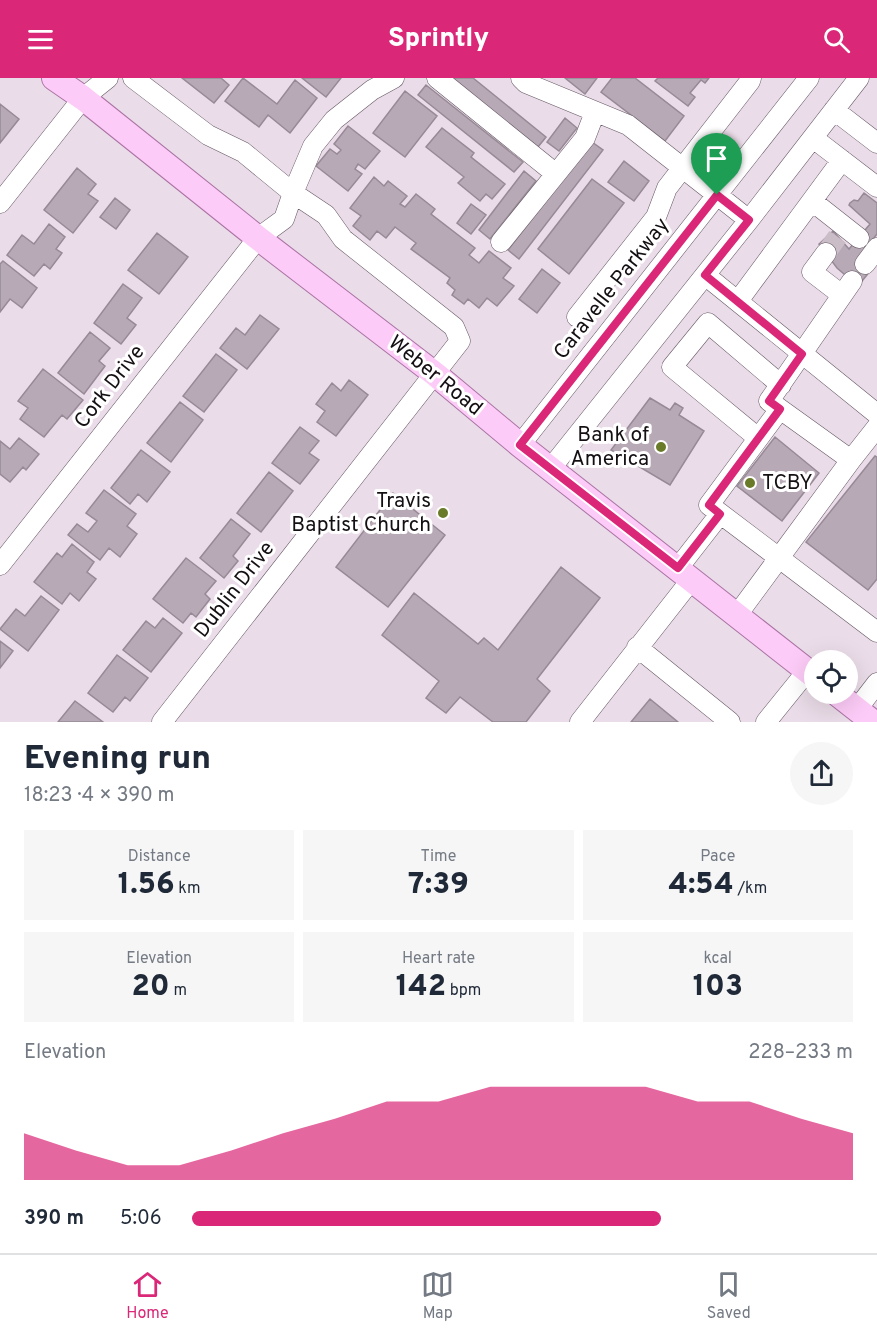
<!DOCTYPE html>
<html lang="en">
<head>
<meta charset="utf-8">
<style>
	body { margin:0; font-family:Overpass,sans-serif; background:#f6f6f7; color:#1f2937; height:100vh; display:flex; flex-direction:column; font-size:22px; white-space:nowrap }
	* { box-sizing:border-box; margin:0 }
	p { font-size:20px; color:#747a83 }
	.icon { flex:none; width:33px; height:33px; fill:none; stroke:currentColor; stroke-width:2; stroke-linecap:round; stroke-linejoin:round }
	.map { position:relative; height:644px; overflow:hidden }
	.panel { display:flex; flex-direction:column; background:#fff; flex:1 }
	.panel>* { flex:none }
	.buttons { position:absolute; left:804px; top:572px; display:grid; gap:12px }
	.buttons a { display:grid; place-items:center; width:54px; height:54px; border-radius:50%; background:#fff; box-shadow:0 6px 24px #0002; font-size:30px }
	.pin { position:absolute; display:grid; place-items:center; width:51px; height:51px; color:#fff; margin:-62px -26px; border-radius:50% 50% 50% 0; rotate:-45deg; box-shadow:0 0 6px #0007 }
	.pin .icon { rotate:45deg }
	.round { display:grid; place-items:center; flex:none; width:63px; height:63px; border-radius:32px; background:#f6f6f7 }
	.headline { display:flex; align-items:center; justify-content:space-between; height:102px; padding:0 24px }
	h1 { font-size:33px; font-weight:800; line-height:45px }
	.figures { display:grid; grid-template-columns:repeat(3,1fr); gap:9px; height:102px; padding:6px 24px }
	.figures div { display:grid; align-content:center; border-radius:0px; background:#f6f6f7; text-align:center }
	.figures b { font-size:30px; font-weight:800 }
	.figures small { font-size:16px; font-weight:400 }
	.figures p { font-size:16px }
	.chart { height:168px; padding:12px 24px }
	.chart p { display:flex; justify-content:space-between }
	.chart svg { width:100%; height:108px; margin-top:6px; fill:#db2777; opacity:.7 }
	ul { padding:0 24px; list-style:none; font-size:20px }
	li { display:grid; grid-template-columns:96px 72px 1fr; align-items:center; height:45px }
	li i { height:15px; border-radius:8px; background:#db2777 }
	header { display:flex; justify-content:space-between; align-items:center; height:78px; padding:0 24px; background:#db2777; color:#fff; font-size:27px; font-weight:800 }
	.dock { display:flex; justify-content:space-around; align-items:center; height:84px; border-top:2px solid #e0e1e3; background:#fff; font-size:16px; color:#747a83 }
	.dock a { display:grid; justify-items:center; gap:3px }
	.dock .current { color:#db2777 }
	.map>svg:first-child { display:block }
	.building { fill:#b7a9b5; stroke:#978a96; stroke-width:1.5 }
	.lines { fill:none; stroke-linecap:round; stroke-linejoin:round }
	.minor-tunnel { stroke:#cabdc8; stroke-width:20; stroke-dasharray:20 10; stroke-linecap:butt }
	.minor-casing { stroke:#645863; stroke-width:21 }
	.major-casing { stroke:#aa73a4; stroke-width:26 }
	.minor { stroke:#fff; stroke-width:20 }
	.major { stroke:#fccbf7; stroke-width:24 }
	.route-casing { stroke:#fff; stroke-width:12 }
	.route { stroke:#db2777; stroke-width:8 }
	.poi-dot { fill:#697a28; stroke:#fff; stroke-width:2 }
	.labels { text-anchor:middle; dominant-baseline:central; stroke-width:6; stroke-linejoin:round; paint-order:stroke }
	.street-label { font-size:21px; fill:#140f13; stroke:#fff }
	.poi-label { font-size:21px; fill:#140f13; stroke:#fff; text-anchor:end }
</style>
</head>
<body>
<header><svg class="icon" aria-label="menu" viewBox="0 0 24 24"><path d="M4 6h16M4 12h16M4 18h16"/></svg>Sprintly<svg class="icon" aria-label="search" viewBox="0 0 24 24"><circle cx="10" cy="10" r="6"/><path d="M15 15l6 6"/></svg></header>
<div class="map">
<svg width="877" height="644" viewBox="0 0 877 644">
	<rect width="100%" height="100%" fill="#eadce8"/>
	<path class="building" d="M 182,0 L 221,0 L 229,7 L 214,25 Z
		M 243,0 L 277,26 L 295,2 L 317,20 L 290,55 L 268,37 L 259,49 L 225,23 Z
		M 302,0 L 341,0 L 326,19 Z
		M 453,0 L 473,0 L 546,59 L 538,69 Z
		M 565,0 L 597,0 L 585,16 Z
		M 612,0 L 635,0 L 684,38 L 665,63 L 601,14 Z
		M 658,0 L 709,0 L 705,5 L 701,2 L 690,15 L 695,19 L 688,28 L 655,3 Z
		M 426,7 L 523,84 L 514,94 L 418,17 Z
		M 405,13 L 437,38 L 405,79 L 373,55 Z
		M 0,26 L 19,41 L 0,65 Z
		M 565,40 L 577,50 L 559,73 L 547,64 Z
		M 348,48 L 380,73 L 365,91 L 358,86 L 355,91 L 362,96 L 348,113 L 316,88 L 330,71 L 337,76 L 341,72 L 334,66 Z
		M 442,50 L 474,75 L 471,79 L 505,106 L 492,121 L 486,116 L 480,123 L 458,105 L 464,99 L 426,69 Z
		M 592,64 L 603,72 L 519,181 L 508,172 Z
		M 624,83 L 649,103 L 634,123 L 608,104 Z
		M 77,90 L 96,106 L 88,116 L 98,123 L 73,155 L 44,132 Z
		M 524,93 L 536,103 L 490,161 L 479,152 Z
		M 374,99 L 384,108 L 388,103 L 407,118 L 400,126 L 405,129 L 416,116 L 435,131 L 431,136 L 475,170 L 469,177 L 479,185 L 489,173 L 511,190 L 503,200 L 514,208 L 497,228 L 487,220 L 479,230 L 468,221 L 464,226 L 452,217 L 455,212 L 447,205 L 450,200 L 411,171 L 416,165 L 395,149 L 386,160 L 377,153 L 370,162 L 353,148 L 361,138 L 350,130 Z
		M 592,101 L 624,125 L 569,196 L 538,171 Z
		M 864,115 L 877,125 L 877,156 L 858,180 L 871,192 L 858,208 L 837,190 L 819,166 L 833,153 L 849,171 L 870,146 L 849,127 L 850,125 L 854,122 L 858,123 Z
		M 115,120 L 130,132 L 116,151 L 100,139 Z
		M 471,126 L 486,137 L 471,156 L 457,145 Z
		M 49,146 L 65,159 L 56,171 L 62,175 L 50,191 L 44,186 L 34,198 L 7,177 L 22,157 L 34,166 Z
		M 157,155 L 188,179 L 159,216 L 128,192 Z
		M 3,183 L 37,210 L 22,230 L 10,221 L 0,234 L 0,186 Z
		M 542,191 L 560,205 L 537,235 L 519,221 Z
		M 123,206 L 142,220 L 127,240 L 136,247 L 121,266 L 94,245 Z
		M 260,237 L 279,251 L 247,291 L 220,270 L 236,250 L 245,257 Z
		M 90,254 L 110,270 L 99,283 L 105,288 L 84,316 L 58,295 Z
		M 216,276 L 237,292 L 204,334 L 183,318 Z
		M 43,291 L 83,322 L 67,341 L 62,337 L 44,359 L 20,341 L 28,330 L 18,323 Z
		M 349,302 L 368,317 L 336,358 L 317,344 L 325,333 L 316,326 L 332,305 L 341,313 Z
		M 650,320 L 670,332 L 675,325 L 683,330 L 679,337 L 704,353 L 670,407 L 611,372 Z
		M 180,324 L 203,342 L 171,384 L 147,365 Z
		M 300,349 L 319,363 L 309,375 L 319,382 L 300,406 L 272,385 Z
		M 775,359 L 819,395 L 782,443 L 737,408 Z
		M 19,360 L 39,376 L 26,392 L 23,389 L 10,404 L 0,396 L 0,363 L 10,371 Z
		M 141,372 L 170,394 L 147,424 L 138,416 L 130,426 L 111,410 Z
		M 875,378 L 877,379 L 877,501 L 868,512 L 806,464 Z
		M 269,394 L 293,413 L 261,454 L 237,435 Z
		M 104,412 L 136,436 L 127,448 L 137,456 L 120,479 L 109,470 L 100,482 L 68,457 L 77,446 L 88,454 L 97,443 L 86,435 Z
		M 393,415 L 445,457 L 388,529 L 336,489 Z
		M 231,441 L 250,456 L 233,478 L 238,483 L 224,500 L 200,480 Z
		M 72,466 L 94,484 L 87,494 L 96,501 L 79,523 L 70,515 L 62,526 L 34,504 L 57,475 L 62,479 Z
		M 186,480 L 216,503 L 205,516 L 210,521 L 196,539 L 191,535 L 183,545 L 153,521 Z
		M 561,489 L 600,520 L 537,601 L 550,613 L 526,644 L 493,644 L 460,619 L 446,635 L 426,620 L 439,603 L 382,557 L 414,515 L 478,566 L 484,560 L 498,572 Z
		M 41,518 L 59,532 L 28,573 L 0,551 L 16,531 L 25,538 Z
		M 163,540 L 182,555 L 151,594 L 123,572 L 146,543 L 155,550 Z
		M 0,563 L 13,573 L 0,590 Z
		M 117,577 L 148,600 L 130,623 L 125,619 L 113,634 L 88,615 Z
		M 650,621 L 678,644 L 631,644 Z
		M 75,623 L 103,644 L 58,644 Z"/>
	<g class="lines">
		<path class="minor-tunnel" d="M 826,175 L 838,158"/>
		<defs>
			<path id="minor" d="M 133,0 L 208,57 L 243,74 L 293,115 L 326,137 L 343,161 L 454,249 L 460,263 L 162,644
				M 437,0 L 556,96
				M 521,0 L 526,5 L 628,47 L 749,142
				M 834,32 L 877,65
				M 813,60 L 877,109
				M 812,123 L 859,160
				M 0,125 L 83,20 L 108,0
				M 501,164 L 585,60 L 595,34
				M 826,175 L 812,194 L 842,217
				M 865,186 L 877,170
				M 705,197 L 877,336
				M 738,223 L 842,82
				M 577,239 L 656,139 L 667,110 L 750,3 L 751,0
				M 780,331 L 769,323 L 852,203
				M 877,349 L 851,382 L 780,331 L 709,427 L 877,554
				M 758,360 L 672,289 L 708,245 L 781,307
				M 520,367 L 809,0
				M 551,390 L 749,142 L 859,0
				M 0,487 L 258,160 L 284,141 L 293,115 L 313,68 L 334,42 L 372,12 L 394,0
				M 678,490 L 720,436
				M 737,537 L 851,382
				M 637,569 L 730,644
				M 857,631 L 877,605
				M 580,644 L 692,501
				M 766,644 L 808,592"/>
			<path id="major" d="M 54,0 L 83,20 L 258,160 L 435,296 L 520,367 L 814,598
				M 836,615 L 873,644"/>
		</defs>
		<use href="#minor" class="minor-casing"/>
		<use href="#major" class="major-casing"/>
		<use href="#minor" class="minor"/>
		<use href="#major" class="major"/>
	</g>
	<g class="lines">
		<defs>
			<path id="route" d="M 717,117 L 749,142 L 705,197 L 802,276 L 769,323 L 780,331 L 709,427 L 720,436 L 678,490 L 520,367 Z"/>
		</defs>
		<use href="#route" class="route-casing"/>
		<use href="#route" class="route"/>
	</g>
	<g class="poi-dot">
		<circle cx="661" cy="369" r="6"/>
		<circle cx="750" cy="405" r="6"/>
		<circle cx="443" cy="435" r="6"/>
	</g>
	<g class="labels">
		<g class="street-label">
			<text transform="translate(612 211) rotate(-52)">Caravelle Parkway</text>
			<text transform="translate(435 298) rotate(39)">Weber Road</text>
			<text transform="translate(110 309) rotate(-52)">Cork Drive</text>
			<text transform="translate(235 512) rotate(-52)">Dublin Drive</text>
		</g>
		<g class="poi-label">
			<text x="649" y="357">Bank of<tspan x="649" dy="24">America</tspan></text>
			<text x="762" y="405" text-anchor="start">TCBY</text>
			<text x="431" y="423">Travis<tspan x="431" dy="24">Baptist Church</tspan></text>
		</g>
	</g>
</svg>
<div class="buttons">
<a><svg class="icon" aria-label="locate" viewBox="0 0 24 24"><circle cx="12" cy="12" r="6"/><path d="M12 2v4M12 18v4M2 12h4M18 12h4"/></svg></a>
</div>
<div class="pin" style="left:717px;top:117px;background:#1e9e55"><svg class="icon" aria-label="arrive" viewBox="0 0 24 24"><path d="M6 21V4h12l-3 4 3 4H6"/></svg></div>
</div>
<section class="panel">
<div class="headline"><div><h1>Evening run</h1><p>18:23 · 4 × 390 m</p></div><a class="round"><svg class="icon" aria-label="share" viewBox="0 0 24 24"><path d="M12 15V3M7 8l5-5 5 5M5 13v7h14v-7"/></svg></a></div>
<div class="figures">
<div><p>Distance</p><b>1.56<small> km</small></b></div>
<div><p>Time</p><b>7:39</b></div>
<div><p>Pace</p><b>4:54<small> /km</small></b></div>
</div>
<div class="figures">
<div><p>Elevation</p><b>20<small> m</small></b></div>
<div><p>Heart rate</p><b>142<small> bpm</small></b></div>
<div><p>kcal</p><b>103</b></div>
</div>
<div class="chart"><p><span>Elevation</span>228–233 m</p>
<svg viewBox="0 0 160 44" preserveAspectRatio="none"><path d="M0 44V25L10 32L20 38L30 38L40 32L50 25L60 19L70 12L80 12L90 6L100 6L110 6L120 6L130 12L140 12L150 19L160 25V44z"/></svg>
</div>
<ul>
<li><b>390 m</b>5:06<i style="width:71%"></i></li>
</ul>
</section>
<nav class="dock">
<a class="current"><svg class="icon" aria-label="home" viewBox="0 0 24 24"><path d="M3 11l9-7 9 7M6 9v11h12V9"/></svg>Home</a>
<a><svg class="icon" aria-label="map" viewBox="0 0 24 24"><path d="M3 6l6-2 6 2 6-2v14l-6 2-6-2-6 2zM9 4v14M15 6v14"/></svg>Map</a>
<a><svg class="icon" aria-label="saved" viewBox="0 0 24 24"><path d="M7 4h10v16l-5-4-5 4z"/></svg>Saved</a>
</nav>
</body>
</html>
